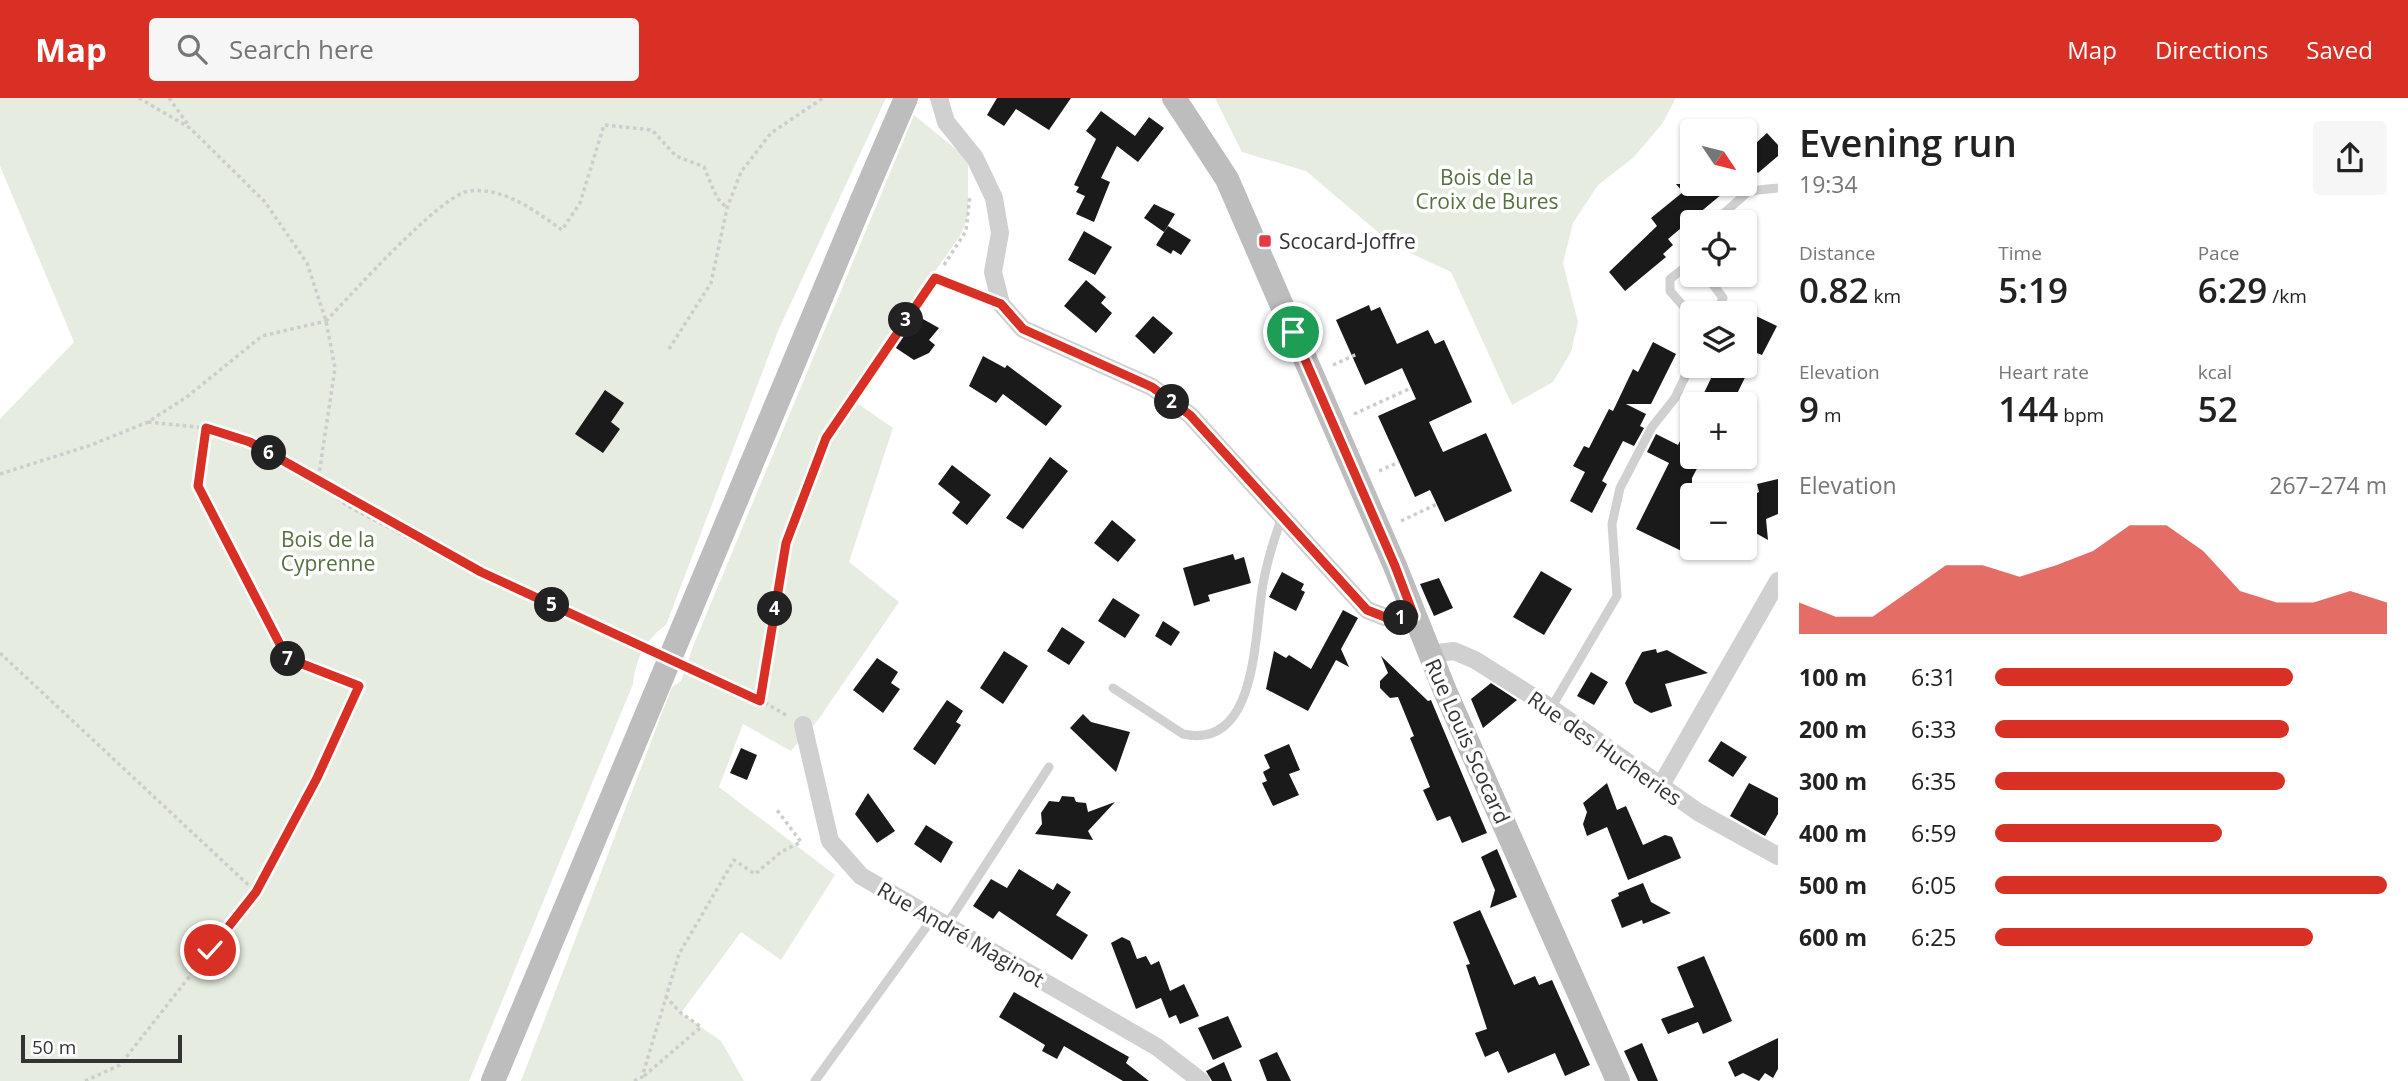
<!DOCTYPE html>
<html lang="en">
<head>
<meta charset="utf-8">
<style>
	body { margin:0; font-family:"Open Sans",sans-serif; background:#f6f6f6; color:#222; height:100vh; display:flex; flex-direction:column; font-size:26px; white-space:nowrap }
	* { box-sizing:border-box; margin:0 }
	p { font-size:23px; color:#767676 }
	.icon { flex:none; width:38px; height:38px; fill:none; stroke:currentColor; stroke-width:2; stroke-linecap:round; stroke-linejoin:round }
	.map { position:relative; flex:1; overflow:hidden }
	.drawer { display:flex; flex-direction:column; background:#fff; width:630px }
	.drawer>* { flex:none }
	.needle { width:46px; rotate:125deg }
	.tools { position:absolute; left:1680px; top:21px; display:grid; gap:14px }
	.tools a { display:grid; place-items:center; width:77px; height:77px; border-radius:7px; background:#fff; box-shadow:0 2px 5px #0004; font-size:35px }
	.scale { position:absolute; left:21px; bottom:18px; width:161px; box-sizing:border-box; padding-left:7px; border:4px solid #333; border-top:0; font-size:19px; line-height:24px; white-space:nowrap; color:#333; -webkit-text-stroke:5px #fff; paint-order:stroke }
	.pin { position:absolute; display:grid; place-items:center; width:60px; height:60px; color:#fff; margin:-30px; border:4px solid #fff; border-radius:50%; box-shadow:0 2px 7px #0007 }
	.km { position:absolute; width:35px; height:35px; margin:-18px; border-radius:50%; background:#222; color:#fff; font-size:19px; line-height:35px; text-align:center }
	.round { display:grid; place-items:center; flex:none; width:74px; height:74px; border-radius:7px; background:#f6f6f6 }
	.overview { display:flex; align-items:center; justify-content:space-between; height:119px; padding:0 21px }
	h1 { font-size:38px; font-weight:600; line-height:52px }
	.metrics { display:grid; grid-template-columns:repeat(3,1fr); gap:10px; height:119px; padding:7px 21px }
	.metrics div { display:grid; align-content:center }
	.metrics b { font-size:35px; font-weight:600 }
	.metrics small { font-size:19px; font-weight:400 }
	.metrics p { font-size:19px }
	.chart { height:196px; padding:14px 21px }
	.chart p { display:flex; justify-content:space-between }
	.chart svg { width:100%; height:126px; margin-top:7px; fill:#d93025; opacity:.7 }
	ul { padding:0 21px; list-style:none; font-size:23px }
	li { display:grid; grid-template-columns:112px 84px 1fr; align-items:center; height:52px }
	li i { height:18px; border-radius:9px; background:#d93025 }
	header { display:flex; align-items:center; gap:42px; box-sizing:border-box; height:98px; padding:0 35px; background:#d93025; color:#fff }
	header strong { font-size:33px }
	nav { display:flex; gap:38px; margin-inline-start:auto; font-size:24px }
	.search { width:490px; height:63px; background:#f6f6f6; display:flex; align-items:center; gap:18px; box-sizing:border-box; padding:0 24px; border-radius:7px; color:#767676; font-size:26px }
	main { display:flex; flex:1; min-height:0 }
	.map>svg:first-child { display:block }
	.green { fill:#e6ecdf }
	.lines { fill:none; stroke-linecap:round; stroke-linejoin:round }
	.stream { stroke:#cfe2ee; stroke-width:6 }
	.building { fill:#1a1a1a }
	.path { stroke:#cdcdcd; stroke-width:3.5; stroke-dasharray:3.5 3.5; stroke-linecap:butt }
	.lane { stroke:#d0d0d0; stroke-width:9 }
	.street { stroke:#d0d0d0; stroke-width:18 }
	.secondary { stroke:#bdbdbd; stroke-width:24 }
	.path-bridge { stroke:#cdcdcd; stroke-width:3.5; stroke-dasharray:3.5 3.5; stroke-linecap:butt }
	.secondary-bridge { stroke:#bdbdbd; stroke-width:24 }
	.route-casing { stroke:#fff; stroke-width:14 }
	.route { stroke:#d93025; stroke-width:9 }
	.poi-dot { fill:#e63946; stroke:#fff; stroke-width:2.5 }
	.labels { text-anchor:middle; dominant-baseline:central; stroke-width:7; stroke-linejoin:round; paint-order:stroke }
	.park-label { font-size:21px; fill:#56703f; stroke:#fff }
	.poi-label { font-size:21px; fill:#333; stroke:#fff; text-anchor:start }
	.street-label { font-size:21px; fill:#333; stroke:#fff }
</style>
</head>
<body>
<header>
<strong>Map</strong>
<div class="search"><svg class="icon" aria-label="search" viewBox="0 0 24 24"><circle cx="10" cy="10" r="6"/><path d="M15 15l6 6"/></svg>Search here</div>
<nav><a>Map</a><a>Directions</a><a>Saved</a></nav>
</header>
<main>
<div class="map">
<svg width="1778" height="983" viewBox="0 0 1778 983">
	<rect width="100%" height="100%" fill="#fff"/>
	<path class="green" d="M 0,0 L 886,0 L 778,233 L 666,527 C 645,542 636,560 633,586 L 469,983 L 0,983 L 0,321 L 74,244 L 0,68 Z
		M 1215,0 L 1676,0 L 1662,26 L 1633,60 L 1598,87 L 1573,125 L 1563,165 L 1578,224 L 1571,254 L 1553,284 L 1512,307 L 1451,174 L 1393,147 L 1306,73 L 1242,54 Z
		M 914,17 L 968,61 L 968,118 L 961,136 L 848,299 L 893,330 L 849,464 L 899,504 L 818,622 L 791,653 L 743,626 L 719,689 L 835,777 L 781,862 L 741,834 L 681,915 L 721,943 L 744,983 L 521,983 L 672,589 L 681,583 L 694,546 Z"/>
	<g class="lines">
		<path class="stream" d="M 826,340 L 935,180"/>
	</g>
	<path class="building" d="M 997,0 L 1071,0 L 1049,32 L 1016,11 L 1004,28 L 987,17 Z
		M 1101,13 L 1135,38 L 1149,19 L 1164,30 L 1138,64 L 1117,48 L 1101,80 L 1110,84 L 1094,124 L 1076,116 L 1085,98 L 1076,94 L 1079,89 L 1074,87 L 1096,41 L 1086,33 Z
		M 1767,35 L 1778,47 L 1778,58 L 1758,75 L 1753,69 L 1745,77 L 1745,55 Z
		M 1676,86 L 1734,86 L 1668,141 L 1673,147 L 1663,156 L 1666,159 L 1625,193 L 1609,174 L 1657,128 L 1651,120 L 1683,94 Z
		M 1154,106 L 1175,116 L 1164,134 L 1144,120 Z
		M 1168,128 L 1191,142 L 1181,157 L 1173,152 L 1171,156 L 1156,147 Z
		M 1084,133 L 1112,149 L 1095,177 L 1068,162 Z
		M 1086,182 L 1106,199 L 1101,205 L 1112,215 L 1096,235 L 1064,208 Z
		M 1369,207 L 1371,213 L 1380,209 L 1397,246 L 1428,232 L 1435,246 L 1444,242 L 1472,304 L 1429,324 L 1443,354 L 1486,335 L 1512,393 L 1445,424 L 1430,392 L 1415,399 L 1378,318 L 1416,301 L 1402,270 L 1365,287 L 1336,222 Z
		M 914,216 L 939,230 L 929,242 L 935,247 L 929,255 L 914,262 L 893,248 Z
		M 1754,217 L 1777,228 L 1762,257 L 1757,255 L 1732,306 L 1702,306 L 1705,300 L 1702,299 L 1717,268 L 1745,268 L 1745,235 Z
		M 1153,218 L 1173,235 L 1154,256 L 1135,238 Z
		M 1653,244 L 1676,256 L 1651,306 L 1626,306 L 1646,316 L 1640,328 L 1644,330 L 1634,348 L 1623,343 L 1602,383 L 1607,386 L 1592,415 L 1570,403 L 1585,374 L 1573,368 L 1584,348 L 1589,350 L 1609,311 L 1613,313 L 1633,271 L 1638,274 Z
		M 983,258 L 1005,270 L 1007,267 L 1062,308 L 1046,328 L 1003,296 L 996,305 L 969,288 Z
		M 605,292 L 624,305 L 611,324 L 620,331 L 603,355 L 575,336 Z
		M 1692,319 L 1692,359 L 1703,359 L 1692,380 L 1692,458 L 1636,431 L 1669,365 L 1647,354 L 1656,336 L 1678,347 Z
		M 1050,359 L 1068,373 L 1023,431 L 1006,420 Z
		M 952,367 L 991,397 L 967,427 L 952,415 L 960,404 L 938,386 Z
		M 1778,381 L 1778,416 L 1766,421 L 1768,442 L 1752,433 L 1745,420 L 1745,401 L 1759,394 L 1757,386 Z
		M 1112,422 L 1136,442 L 1118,464 L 1094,445 Z
		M 1233,456 L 1235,462 L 1244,459 L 1251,485 L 1208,497 L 1210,503 L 1194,508 L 1183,470 Z
		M 1541,473 L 1572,491 L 1544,537 L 1513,519 Z
		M 1282,474 L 1304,486 L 1301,492 L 1305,494 L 1296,513 L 1269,499 Z
		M 1439,480 L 1453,510 L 1434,518 L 1420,486 Z
		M 1113,500 L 1140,517 L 1125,540 L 1098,523 Z
		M 1343,512 L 1358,520 L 1341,551 L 1349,569 L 1336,562 L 1308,613 L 1266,591 L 1274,553 L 1286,560 L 1289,557 L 1311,571 Z
		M 1163,523 L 1180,534 L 1171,548 L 1155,538 Z
		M 1062,529 L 1085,544 L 1069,567 L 1047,553 Z
		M 1656,551 L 1657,555 L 1667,552 L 1708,575 L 1665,586 L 1672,608 L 1651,615 L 1634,605 L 1625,585 L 1642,554 Z
		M 1004,553 L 1028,568 L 1003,606 L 980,590 Z
		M 1381,558 L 1428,603 L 1431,602 L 1487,735 L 1462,745 L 1450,718 L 1437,723 L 1423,692 L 1430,689 L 1410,640 L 1414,638 L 1398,599 L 1390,600 L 1380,590 L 1380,583 L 1388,575 Z
		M 877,560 L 898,574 L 891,585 L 900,591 L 883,615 L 853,592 Z
		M 1591,574 L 1608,584 L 1594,607 L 1577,598 Z
		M 1491,585 L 1517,602 L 1483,630 L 1471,601 Z
		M 947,602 L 963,613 L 956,624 L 961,627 L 935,667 L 913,651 Z
		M 1083,616 L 1091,624 L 1130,634 L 1116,674 L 1070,630 Z
		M 1721,643 L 1747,659 L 1733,679 L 1708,663 Z
		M 1289,646 L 1300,672 L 1289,676 L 1299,697 L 1273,708 L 1262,685 L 1267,683 L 1263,674 L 1270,670 L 1264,657 Z
		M 741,650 L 757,657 L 747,682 L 730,675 Z
		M 1607,685 L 1617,712 L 1626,708 L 1643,747 L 1665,737 L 1672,739 L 1681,760 L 1628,782 L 1607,729 L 1587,738 L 1583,726 L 1587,714 L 1583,705 Z
		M 1749,685 L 1778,700 L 1778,716 L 1765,738 L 1730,718 Z
		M 868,695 L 895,733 L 877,745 L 855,716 Z
		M 1062,698 L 1074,699 L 1076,704 L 1086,705 L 1088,714 L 1115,704 L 1088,733 L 1093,742 L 1035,736 L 1042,726 L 1041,715 L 1049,703 L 1059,704 Z
		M 926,727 L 953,744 L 941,765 L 914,746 Z
		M 1497,751 L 1517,799 L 1490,810 L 1495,792 L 1481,759 Z
		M 1019,771 L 1053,792 L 1057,785 L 1071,794 L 1056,817 L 1088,837 L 1072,862 L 999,813 L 993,821 L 973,808 L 991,781 L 1007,790 Z
		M 1643,785 L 1651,804 L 1671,815 L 1643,826 L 1642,822 L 1622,830 L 1611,802 L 1619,798 L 1618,795 Z
		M 1480,812 L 1514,887 L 1535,878 L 1539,887 L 1552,882 L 1590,967 L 1565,978 L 1555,955 L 1508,975 L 1498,953 L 1485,959 L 1475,935 L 1487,931 L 1466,867 L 1470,866 L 1453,824 Z
		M 1122,839 L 1130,843 L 1137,861 L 1146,858 L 1151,867 L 1159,863 L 1170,893 L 1184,886 L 1199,918 L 1180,926 L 1176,917 L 1169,920 L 1161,900 L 1136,911 L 1111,845 Z
		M 1704,858 L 1732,923 L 1703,936 L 1698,924 L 1668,936 L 1661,921 L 1694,909 L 1677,869 Z
		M 1014,894 L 1129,959 L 1126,965 L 1149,983 L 1123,983 L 1064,948 L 1057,961 L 1042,953 L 1045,947 L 999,919 Z
		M 1228,918 L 1242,949 L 1213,962 L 1198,930 Z
		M 1778,940 L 1778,971 L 1773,980 L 1765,975 L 1759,983 L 1743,975 L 1735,979 L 1728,964 Z
		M 1642,945 L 1658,983 L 1638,983 L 1624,953 Z
		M 1277,954 L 1291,983 L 1267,983 L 1259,962 Z
		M 1224,964 L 1232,983 L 1212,983 L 1206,973 Z"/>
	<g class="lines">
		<path class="path" d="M 139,0 L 190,30 L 265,104 L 307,165 L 326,223 L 335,270 L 318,383 L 482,474 L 631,544
			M 169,0 L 189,28
			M 944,167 L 966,133 L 970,97
			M 326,223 C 350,198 440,97 469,93 C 505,89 535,113 562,132 L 580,105 L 604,27 L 652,32 L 676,58 L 704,69 L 717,100 L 727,110
			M 669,251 L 711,185 L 727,110 L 741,74 L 771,35 L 823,0
			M 1333,267 L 1357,256
			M 1354,316 L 1411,290
			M 148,324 L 206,330 L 250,344 L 318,383
			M 1379,373 L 1399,364
			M 0,376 L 91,347 L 148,324 L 188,298 L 262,238 L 326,223
			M 327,391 L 346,407 L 474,474 L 479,474
			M 1401,423 L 1437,406
			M 0,555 L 256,794
			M 786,617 L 760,602 L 786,445 L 826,340 L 928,190
			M 644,978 L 701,929 L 681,915 L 665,898
			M 85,983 L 120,967 L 256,794 L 317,680 L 359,588 L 287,560 L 197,388 L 206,330
			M 634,983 L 642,979 L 679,856 L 734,762 L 755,776 L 781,754 L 801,744 L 777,712"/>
		<path class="lane" d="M 1714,124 L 1749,93 L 1778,90
			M 1692,164 L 1670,181 L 1670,193 L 1692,218
			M 1706,177 L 1723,200 L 1716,215
			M 935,180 L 1001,206
			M 1113,590 L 1183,636 C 1259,653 1254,533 1263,486 C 1267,463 1274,441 1282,419
			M 1551,610 L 1617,498 L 1612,426 L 1620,390 L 1652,329 L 1675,300 L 1692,264
			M 946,828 L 1049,669
			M 815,983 L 932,821"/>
		<path class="street" d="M 939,0 L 946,24 L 975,60 L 994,100 L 1000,135 L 993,174 L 1001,206 L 1023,231 L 1152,289 L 1190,317 L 1367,512 L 1385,519 L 1414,518
			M 1429,556 L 1454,553 L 1475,562 L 1551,610 L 1698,714 L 1778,758
			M 803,627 L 830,743 L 861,778 L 1157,949 L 1201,983
			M 1660,689 L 1778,483"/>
		<path class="secondary" d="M 1174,0 L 1227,81 L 1395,468 L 1445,593 L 1618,983
			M 493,983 L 862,102"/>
		<path class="path-bridge" d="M 631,544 L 760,602"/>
		<path class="secondary-bridge" d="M 862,102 L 906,0"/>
	</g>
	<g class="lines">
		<defs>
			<path id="route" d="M 210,852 L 256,794 L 317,680 L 359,588 L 287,560 L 198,388 L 206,330 L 250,344 L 481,474 L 760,603 L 786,445 L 826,340 L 935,180 L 1001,206 L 1023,231 L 1152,289 L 1190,317 L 1367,512 L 1385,519 L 1414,518 L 1395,468 L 1293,234"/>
		</defs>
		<use href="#route" class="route-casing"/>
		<use href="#route" class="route"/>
	</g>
	<rect class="poi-dot" x="1258" y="136" width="14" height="14" rx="3.5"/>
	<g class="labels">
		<g class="park-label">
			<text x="1487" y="79">Bois de la<tspan x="1487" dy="24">Croix de Bures</tspan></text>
			<text x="328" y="441">Bois de la<tspan x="328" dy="24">Cyprenne</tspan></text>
		</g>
		<g class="poi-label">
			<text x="1279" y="143">Scocard-Joffre</text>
		</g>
		<g class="street-label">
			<text transform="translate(1468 643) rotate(66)">Rue Louis Scocard</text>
			<text transform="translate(1605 650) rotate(35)">Rue des Hucheries</text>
			<text transform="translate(961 836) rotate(30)">Rue André Maginot</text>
		</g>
	</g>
</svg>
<div class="tools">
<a><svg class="needle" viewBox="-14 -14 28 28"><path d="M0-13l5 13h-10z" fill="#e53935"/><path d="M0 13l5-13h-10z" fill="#767676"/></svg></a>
<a><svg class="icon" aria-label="locate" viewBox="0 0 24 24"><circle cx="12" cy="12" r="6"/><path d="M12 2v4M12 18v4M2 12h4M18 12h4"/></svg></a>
<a><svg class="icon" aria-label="layers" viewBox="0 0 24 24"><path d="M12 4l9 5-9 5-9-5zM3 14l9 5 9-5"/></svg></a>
<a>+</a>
<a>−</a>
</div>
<div class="scale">50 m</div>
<div class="pin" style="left:1293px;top:234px;background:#1e9e55"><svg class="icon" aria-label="arrive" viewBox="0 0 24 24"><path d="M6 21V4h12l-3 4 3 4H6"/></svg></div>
<div class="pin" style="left:210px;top:852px;background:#d93025"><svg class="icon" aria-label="check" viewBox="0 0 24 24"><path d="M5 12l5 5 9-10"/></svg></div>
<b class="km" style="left:1401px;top:520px">1</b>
<b class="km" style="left:1172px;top:304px">2</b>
<b class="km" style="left:906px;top:222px">3</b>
<b class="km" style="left:775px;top:511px">4</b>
<b class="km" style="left:552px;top:507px">5</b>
<b class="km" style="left:269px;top:355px">6</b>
<b class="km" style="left:288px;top:561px">7</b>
</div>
<section class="drawer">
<div class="overview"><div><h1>Evening run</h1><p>19:34</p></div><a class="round"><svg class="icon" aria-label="share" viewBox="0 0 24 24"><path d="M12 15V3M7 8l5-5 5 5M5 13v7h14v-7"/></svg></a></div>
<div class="metrics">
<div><p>Distance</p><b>0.82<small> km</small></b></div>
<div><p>Time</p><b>5:19</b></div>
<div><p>Pace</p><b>6:29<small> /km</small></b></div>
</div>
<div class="metrics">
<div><p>Elevation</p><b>9<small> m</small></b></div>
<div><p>Heart rate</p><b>144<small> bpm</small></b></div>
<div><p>kcal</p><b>52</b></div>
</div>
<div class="chart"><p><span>Elevation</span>267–274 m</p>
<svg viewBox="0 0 160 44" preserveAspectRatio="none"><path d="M0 44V33L10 38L20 38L30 29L40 20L50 20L60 24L70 20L80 15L90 6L100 6L110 15L120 29L130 33L140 33L150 29L160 33V44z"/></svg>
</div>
<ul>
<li><b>100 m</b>6:31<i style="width:76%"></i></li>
<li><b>200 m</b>6:33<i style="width:75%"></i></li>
<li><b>300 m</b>6:35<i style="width:74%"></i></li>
<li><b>400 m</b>6:59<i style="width:58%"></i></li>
<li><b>500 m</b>6:05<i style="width:100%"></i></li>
<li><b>600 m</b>6:25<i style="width:81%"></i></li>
</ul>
</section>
</main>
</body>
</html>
